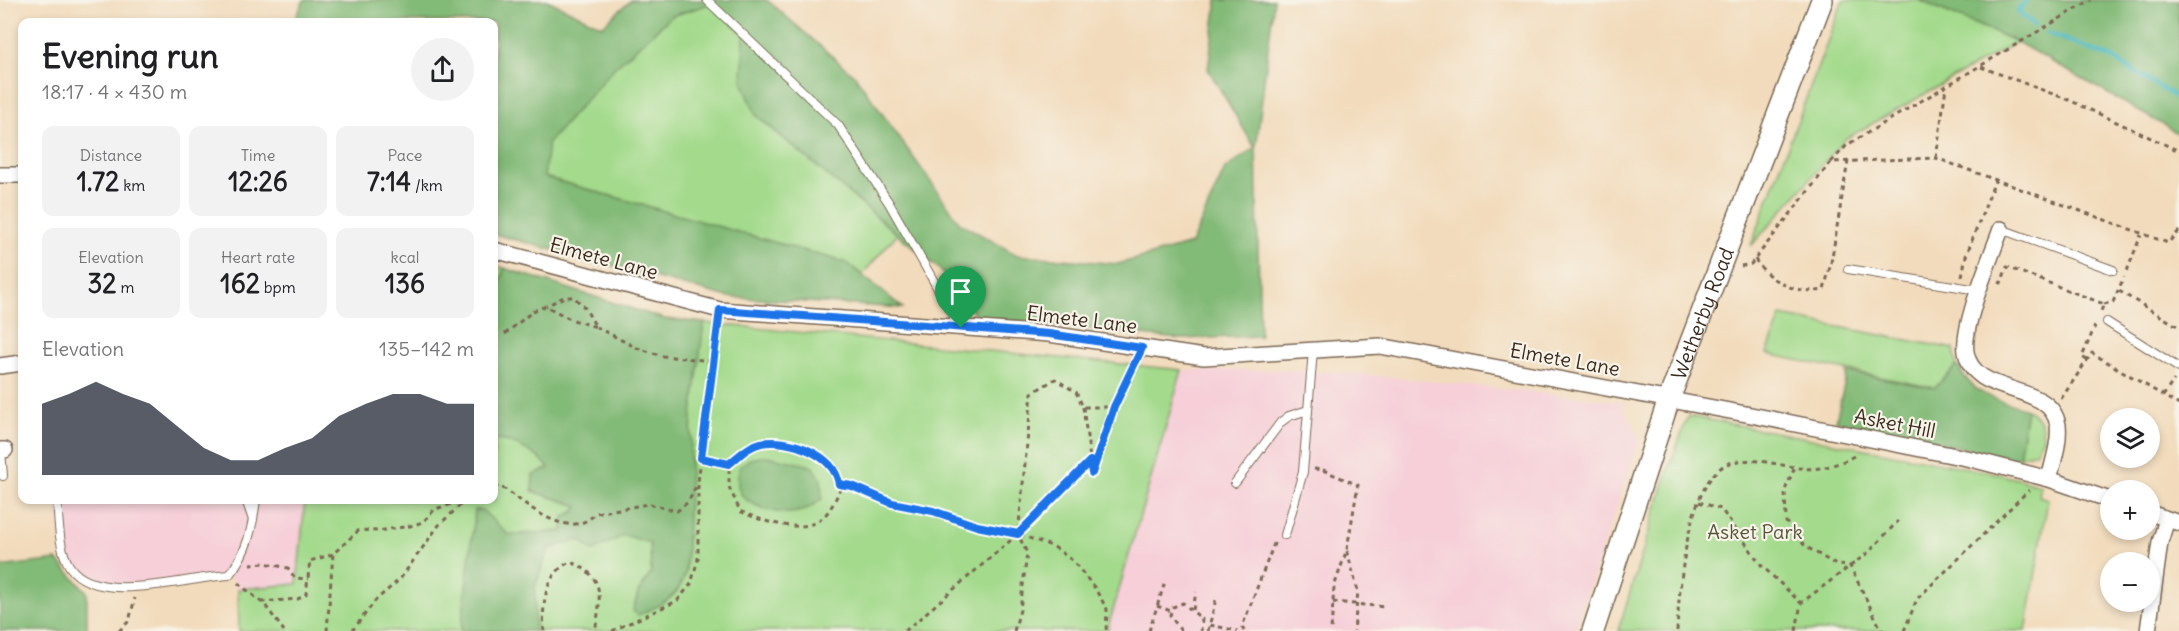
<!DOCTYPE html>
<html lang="en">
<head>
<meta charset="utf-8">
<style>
	body { margin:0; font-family:Delius,sans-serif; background:#f2f2f2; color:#202124; height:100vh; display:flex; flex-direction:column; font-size:22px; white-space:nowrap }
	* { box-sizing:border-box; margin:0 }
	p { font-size:20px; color:#757577 }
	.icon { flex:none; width:33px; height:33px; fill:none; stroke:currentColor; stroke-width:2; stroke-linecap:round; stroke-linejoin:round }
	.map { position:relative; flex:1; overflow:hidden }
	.sheet { position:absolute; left:18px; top:18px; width:480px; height:486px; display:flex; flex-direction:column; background:#fff; border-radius:12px; box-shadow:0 3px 9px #0003 }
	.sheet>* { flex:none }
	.buttons { position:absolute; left:2100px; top:408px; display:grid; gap:12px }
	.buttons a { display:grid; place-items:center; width:60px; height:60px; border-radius:50%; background:#fff; box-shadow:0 3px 9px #0003; font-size:30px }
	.pin { position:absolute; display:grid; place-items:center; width:51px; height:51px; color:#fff; margin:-62px -26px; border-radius:50% 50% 50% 0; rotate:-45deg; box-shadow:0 0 6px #0007 }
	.pin .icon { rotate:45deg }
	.round { display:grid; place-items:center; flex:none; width:63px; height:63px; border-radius:32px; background:#f2f2f2 }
	.headline { display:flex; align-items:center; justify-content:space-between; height:102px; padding:0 24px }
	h1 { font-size:33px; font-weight:700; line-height:45px }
	.metrics { display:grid; grid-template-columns:repeat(3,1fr); gap:9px; height:102px; padding:6px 24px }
	.metrics div { display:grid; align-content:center; border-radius:12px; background:#f2f2f2; text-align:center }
	.metrics b { font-size:26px; font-weight:700 }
	.metrics small { font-size:16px; font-weight:400 }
	.metrics p { font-size:16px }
	.chart { height:168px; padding:12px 24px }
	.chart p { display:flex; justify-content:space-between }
	.chart svg { width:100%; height:108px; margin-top:6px; fill:#111827; opacity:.7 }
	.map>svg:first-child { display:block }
	.built { fill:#f6cfd8 }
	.green { fill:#a3da8b; stroke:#6f8254; stroke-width:1.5 }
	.forest { fill:#82ba77; stroke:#5e724a; stroke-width:1.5 }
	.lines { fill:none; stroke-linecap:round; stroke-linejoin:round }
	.stream { stroke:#4ab9c0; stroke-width:5 }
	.lane-casing { stroke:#7b6855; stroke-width:10 }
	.street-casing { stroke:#7b6855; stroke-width:18 }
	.secondary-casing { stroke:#7b6855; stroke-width:24 }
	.path { stroke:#7b6855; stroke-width:3; stroke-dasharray:4.5 4.5; stroke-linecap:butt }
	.lane { stroke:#fff; stroke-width:8 }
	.street { stroke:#fff; stroke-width:15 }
	.secondary { stroke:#fff; stroke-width:21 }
	.route-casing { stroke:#fff; stroke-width:12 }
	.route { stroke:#1a73e8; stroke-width:8 }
	.labels { text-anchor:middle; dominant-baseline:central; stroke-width:4.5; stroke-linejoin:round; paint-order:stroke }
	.street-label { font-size:20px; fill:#3b2a1e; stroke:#f7f3e8 }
	.park-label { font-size:20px; fill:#555639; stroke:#f7f3e8 }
</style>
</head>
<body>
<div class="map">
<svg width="2179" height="631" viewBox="0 0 2179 631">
	<rect width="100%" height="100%" fill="#f7f3e8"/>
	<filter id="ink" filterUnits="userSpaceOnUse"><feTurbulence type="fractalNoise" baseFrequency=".0167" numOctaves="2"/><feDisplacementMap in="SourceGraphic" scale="12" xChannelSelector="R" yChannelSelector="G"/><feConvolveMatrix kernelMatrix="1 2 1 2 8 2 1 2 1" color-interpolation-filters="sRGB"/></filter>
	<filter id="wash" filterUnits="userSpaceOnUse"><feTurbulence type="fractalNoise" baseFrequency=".008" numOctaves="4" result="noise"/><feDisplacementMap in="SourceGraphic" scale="24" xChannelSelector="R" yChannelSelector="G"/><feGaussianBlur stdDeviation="1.35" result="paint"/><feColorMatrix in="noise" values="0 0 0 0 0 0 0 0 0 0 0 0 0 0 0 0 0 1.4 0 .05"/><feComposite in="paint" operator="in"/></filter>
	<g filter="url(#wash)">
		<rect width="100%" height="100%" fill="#f2dbbc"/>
		<path class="built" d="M 1182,370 L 1285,370 L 1362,374 L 1619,401 L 1640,438 L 1574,631 L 1107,631 Z
			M 57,500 L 305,500 L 297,584 L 238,589 L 229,575 L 116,588 L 80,577 L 63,551 Z"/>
		<path class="green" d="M 1843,0 L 1919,0 L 2017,42 L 1845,139 L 1751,246 Z
			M 709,4 L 744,33 L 756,115 L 897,234 L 862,275 L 847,263 L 544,177 L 547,143 L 615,66 L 672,16 Z
			M 494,265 L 664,319 L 1182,370 L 1107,631 L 239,631 L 238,589 L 297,584 L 305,500 L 494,500 Z
			M 1781,316 L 1954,349 L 1957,366 L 1934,388 L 1767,354 Z
			M 2027,409 L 2041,422 L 2043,438 L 2035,452 L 2019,457 Z
			M 1688,416 L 1994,473 L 2041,485 L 2039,496 L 2048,499 L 2026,631 L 1618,631 L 1668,470 Z"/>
		<path class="forest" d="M 304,0 L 547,0 L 602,26 L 631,0 L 767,0 L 856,77 L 960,223 L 1017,255 L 1118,264 L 1191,244 L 1225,169 L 1255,148 L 1208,69 L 1217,0 L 1274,0 L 1256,148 L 1260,336 L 1179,339 L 977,317 L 939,269 L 756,115 L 742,81 L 744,34 L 709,4 L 672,16 L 615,67 L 548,143 L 544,177 L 847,263 L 903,308 L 728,297 L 494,234 L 494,22 L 294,22 Z
			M 1919,0 L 2179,0 L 2179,134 L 2017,42 Z
			M 504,268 L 664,319 L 704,323 L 692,415 L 686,572 C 679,598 662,605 638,615 L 633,611 L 638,593 L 651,573 L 650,543 L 624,535 L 593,551 L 580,540 L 549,548 L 535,586 L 535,631 L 461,631 L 475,510 L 482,510 L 509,535 L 563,531 L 564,517 L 575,511 L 578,506 L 532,491 L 533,475 L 549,468 C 537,453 513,441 494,439 L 494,311 Z
			M 1957,366 C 1976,397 1994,399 2027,409 L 2019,457 L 2011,458 L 1836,421 L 1847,372 L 1934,388 Z
			M 767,456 L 812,466 L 821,479 L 822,499 C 814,505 807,510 797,512 C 782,516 750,507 741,494 C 736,485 738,475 740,466 L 750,459 Z
			M 57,560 L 87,592 L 87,631 L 0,631 L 0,567 Z"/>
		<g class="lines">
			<path class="stream" d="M 2026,0 L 2018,11 L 2034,25
				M 2048,33 L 2112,58 L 2179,99"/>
		</g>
	</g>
	<g filter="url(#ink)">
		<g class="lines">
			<defs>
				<path id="lane" d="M 707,0 L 838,125 L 889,203 L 960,327
					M 2001,229 L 2113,270
					M 1848,269 L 1978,290
					M 2107,322 L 2179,368
					M 1,450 L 3,476
					M 1235,483 L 1281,422 L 1289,416 L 1308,410
					M 57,500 C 59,520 58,549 70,567 C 97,606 188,577 229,575 C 248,551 252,529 256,500
					M 246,500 L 253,520
					M 1285,535 L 1303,472 L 1313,350"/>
				<path id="street" d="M 0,175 L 22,175
					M 2001,229 C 1991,257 1962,325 1966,352 C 1974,399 2050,380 2058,425 C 2060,442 2053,462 2049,479
					M 494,250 L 720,310 L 1049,334 L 1204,357 L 1380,346 L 1746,414 L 1971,459 L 2049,479 L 2110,500
					M 0,366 L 22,363
					M 0,450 L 5,450
					M 2150,513 L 2179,523
					M 2148,631 L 2160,542 L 2167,519"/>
				<g id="secondary">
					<path id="s1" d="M 1593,631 L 1669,399 L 1822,0"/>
				</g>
			</defs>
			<use href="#lane" class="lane-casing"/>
			<use href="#street" class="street-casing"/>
			<use href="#secondary" class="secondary-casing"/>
			<path class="path" d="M 1981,67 L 2069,100 L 2179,151
				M 1936,158 L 1946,87
				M 1831,162 L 1847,145 L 2091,0
				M 1755,259 C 1770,283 1796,294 1824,290 L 1831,263 L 1848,161
				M 1741,266 L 1751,264 L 1831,162 L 1936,158 L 2168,243 L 2179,231
				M 2127,271 L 2141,235
				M 1962,276 L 1966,256 L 1995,181
				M 1999,282 L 2001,283 L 2007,267 L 2104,304 L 2101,311
				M 2119,291 L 2179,327
				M 2104,304 L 2113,302 L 2124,277
				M 596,327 L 637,348 L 663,356 L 713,361
				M 505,334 L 533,311 L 546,306 L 570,319 L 596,327 L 585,308 L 574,297 L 564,297 L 546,306
				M 2087,360 L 2082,357 L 2095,326
				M 2163,396 L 2174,380
				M 2061,399 L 2092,353 L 2179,405
				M 1083,407 L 1092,473 L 1114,407
				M 762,443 C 786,445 860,458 836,498 C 832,507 825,518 816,522 C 797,533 758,520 740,511 L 729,487 L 729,464 L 746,450 Z
				M 1854,456 C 1835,466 1816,472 1795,467 L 1785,490 L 1786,522 L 1805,546 L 1836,565 L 1850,566 L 1882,631
				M 702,458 L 729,464
				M 1314,469 L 1323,470 L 1358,485 L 1347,549 L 1334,587 L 1331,631
				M 839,484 L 852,486 L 892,503 L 933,511 L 977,527 L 1018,534 L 1054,547 L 1073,561 L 1094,587 L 1107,609 L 1106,631
				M 494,487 L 500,486 C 527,503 567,544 596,513 L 648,504 L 677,511 L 688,502 L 698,483
				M 1699,502 L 1721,509 L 1762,566 L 1801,603
				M 1347,551 L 1358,591 L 1354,631
				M 250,564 L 265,563 L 288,568 L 295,578 L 309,579
				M 238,583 L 265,605 L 284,631
				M 261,602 L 298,599 L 306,594 L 310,561 L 333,554
				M 1333,602 L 1386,607
				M 1157,606 L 1171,611
				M 1193,610 L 1196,592
				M 1210,625 L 1238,631
				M 119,631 L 129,621 L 135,598
				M 327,631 L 333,554 L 359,530 L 378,531 L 410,526 L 423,522 L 435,509 L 463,501
				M 352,631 L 376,600 L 400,579 L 439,525 L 466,500
				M 544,631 C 542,606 544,574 570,562 C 606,575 601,599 595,631
				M 612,631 L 677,601 L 691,584 L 698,559 L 698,482 L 718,327
				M 905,631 L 1018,534 L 1032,393 L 1055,379 L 1076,392 L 1083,407 L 1114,407 L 1135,363
				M 1014,631 L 1020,610 L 1027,553 L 1018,534 L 1090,461
				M 1149,631 L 1165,582
				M 1181,631 L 1170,615 L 1173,607 L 1183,603 L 1202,619 L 1201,631
				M 1208,631 L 1216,599
				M 1244,631 L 1242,627 L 1275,541
				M 1677,631 C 1679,591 1686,487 1725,465 C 1745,455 1773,464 1794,467
				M 1796,631 L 1801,603 L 1869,552 L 1898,521
				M 1904,631 L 1917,599 L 2029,490"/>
			<use href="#lane" class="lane"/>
			<use href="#street" class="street"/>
			<use href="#secondary" class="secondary"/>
		</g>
	</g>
	<g class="lines" filter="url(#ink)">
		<defs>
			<path id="route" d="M 720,310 L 1049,334 L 1142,348 L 1114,407 L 1092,473 L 1090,461 L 1018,534 L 977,526 L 933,511 L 892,503 L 852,486 L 839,484 C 834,454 789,438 761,443 C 748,446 739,456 729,464 L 701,458 Z"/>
		</defs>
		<use href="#route" class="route-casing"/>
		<use href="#route" class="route"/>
	</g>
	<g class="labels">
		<g class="street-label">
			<text transform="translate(604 258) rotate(15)">Elmete Lane</text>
			<text stroke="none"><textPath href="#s1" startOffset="336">Wetherby Road</textPath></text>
			<text transform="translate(1082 319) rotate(7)">Elmete Lane</text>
			<text transform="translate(1565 359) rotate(10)">Elmete Lane</text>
			<text transform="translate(1895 423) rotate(11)">Asket Hill</text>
		</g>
		<g class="park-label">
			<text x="1755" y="531">Asket Park</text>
		</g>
	</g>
</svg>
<div class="buttons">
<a><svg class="icon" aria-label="layers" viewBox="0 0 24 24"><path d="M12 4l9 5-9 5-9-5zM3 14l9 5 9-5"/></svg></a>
<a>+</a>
<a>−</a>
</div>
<div class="pin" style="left:961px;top:328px;background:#1e9e55"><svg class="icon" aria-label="arrive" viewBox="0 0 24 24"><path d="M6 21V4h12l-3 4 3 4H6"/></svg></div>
<section class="sheet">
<div class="headline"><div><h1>Evening run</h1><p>18:17 · 4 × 430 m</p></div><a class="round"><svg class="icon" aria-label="share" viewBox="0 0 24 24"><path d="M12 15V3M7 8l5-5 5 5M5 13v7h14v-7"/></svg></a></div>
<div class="metrics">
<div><p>Distance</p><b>1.72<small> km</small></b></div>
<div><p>Time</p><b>12:26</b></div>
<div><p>Pace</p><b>7:14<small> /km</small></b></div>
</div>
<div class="metrics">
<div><p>Elevation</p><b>32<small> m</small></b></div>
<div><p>Heart rate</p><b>162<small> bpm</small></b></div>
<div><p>kcal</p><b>136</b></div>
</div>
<div class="chart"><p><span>Elevation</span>135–142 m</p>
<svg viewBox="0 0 160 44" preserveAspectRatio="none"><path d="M0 44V15L10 11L20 6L30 11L40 15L50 24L60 33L70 38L80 38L90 33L100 29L110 20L120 15L130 11L140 11L150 15L160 15V44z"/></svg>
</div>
</section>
</div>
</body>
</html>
